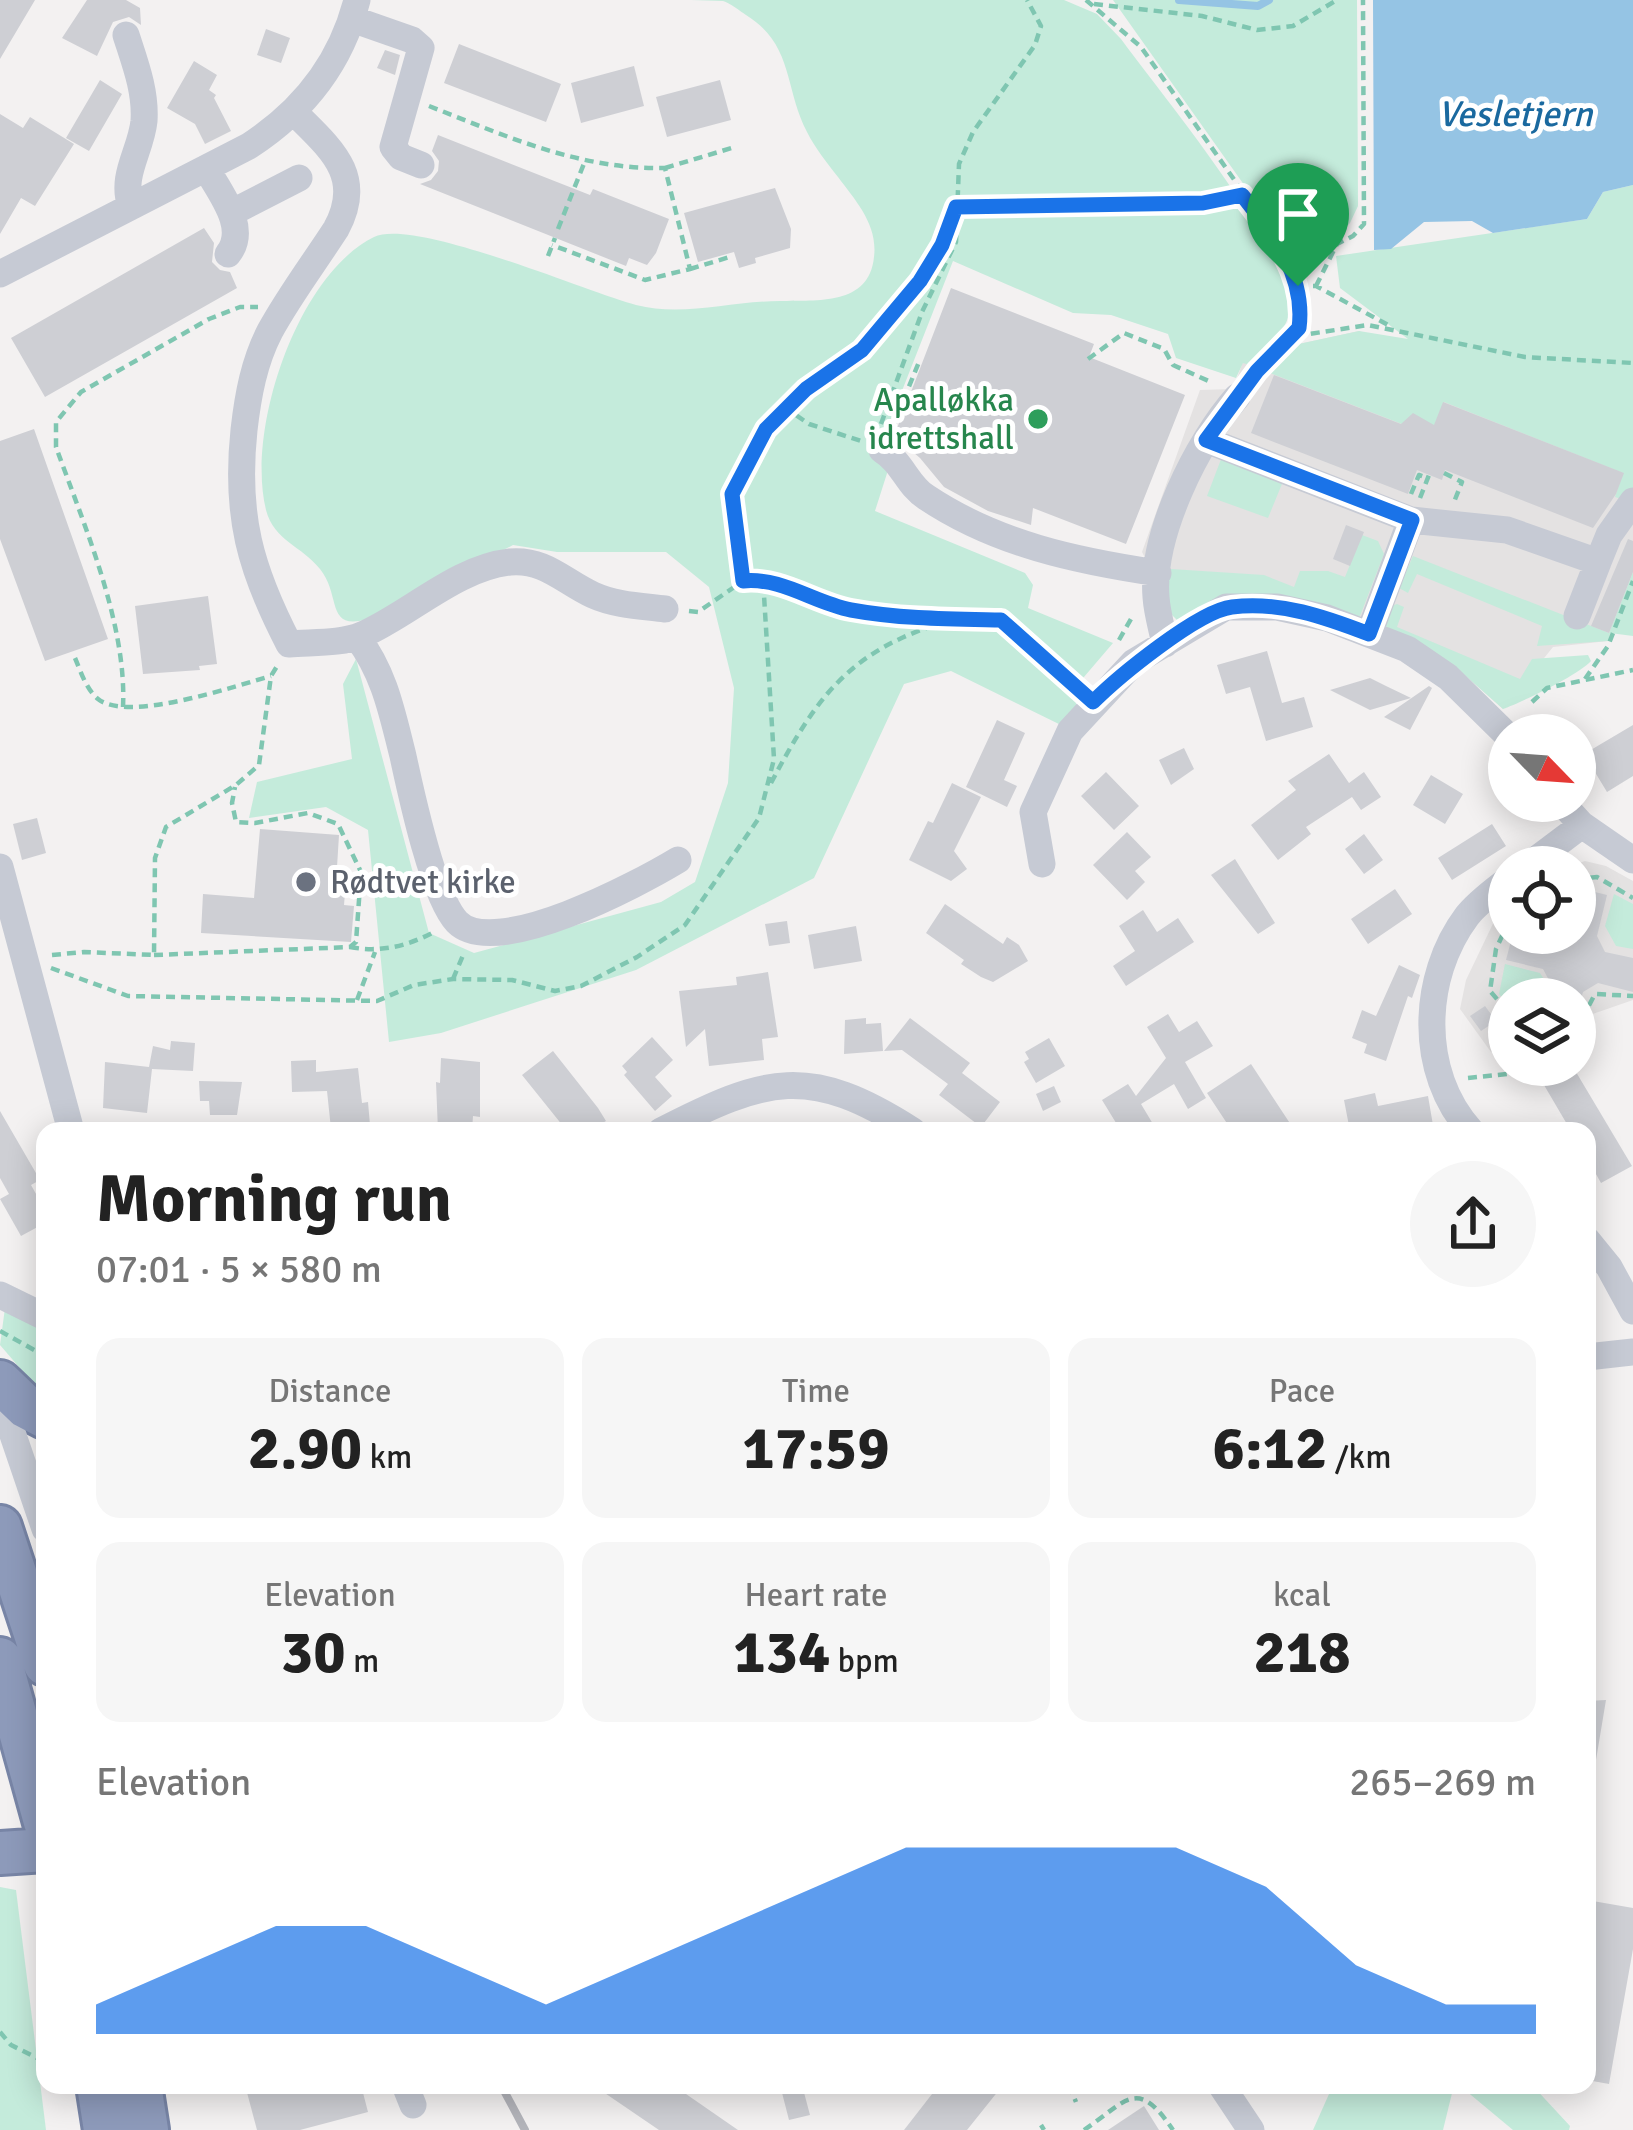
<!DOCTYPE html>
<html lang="en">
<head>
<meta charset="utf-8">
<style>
	body { margin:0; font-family:Signika,sans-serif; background:#f6f6f6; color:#222; height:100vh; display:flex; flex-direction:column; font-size:45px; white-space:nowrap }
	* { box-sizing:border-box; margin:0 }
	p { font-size:39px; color:#767676 }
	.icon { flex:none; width:66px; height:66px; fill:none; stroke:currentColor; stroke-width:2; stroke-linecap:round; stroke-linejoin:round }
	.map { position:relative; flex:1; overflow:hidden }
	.sheet { position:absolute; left:36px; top:1122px; width:1560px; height:972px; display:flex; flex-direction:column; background:#fff; border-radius:24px; box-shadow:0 6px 30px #0003 }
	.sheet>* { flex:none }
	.needle { width:78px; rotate:115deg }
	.controls { position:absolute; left:1488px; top:714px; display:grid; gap:24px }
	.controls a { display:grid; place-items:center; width:108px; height:108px; border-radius:50%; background:#fff; box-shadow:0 6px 30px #0003; font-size:60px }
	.pin { position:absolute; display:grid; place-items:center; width:102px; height:102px; color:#fff; margin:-123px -51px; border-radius:50% 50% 50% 0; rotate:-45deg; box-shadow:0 0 12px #0007 }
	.pin .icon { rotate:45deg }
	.round { display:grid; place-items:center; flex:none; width:126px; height:126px; border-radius:63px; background:#f6f6f6 }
	.overview { display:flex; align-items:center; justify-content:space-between; height:204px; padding:0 60px }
	h1 { font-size:66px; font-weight:700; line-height:90px }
	.metrics { display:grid; grid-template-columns:repeat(3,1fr); gap:18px; height:204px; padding:12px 60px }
	.metrics div { display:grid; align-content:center; border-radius:24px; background:#f6f6f6; text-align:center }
	.metrics b { font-size:60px; font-weight:700 }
	.metrics small { font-size:33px; font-weight:400 }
	.metrics p { font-size:33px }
	.chart { height:336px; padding:24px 60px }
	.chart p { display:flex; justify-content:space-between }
	.chart svg { width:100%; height:216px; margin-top:12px; fill:#1a73e8; opacity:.7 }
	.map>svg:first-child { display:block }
	.education { fill:#e4e2e2 }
	.green { fill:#c4ebdb }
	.water { fill:#95c4e4 }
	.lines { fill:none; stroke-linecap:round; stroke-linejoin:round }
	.stream { stroke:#95c4e4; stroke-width:8 }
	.building { fill:#cecfd4 }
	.highway-casing { stroke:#7885a6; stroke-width:48 }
	.path { stroke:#7fc6b1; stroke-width:4.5; stroke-dasharray:9 6; stroke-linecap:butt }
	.minor { stroke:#c6cad4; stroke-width:27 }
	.highway { stroke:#8d9aba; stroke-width:42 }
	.rail { stroke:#b3b4ba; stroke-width:8 }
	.route-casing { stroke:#fff; stroke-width:24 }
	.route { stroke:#1a73e8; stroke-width:15 }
	.leisure-dot { fill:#2e9e5b; stroke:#fff; stroke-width:4.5 }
	.worship-dot { fill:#6b7280; stroke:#fff; stroke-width:4.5 }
	.labels { text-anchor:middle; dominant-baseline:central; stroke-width:10; stroke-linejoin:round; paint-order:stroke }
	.leisure-label { font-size:33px; fill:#27864d; stroke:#fff; text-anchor:end }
	.worship-label { font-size:33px; fill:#5b616d; stroke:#fff; text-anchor:start }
	.water-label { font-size:36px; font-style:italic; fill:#1a699f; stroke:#fff }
</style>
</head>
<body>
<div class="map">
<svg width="1633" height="2130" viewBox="0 0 1633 2130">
	<rect width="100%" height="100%" fill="#f3f1f1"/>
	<path class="education" d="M 1359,331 L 1633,425 L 1633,572 L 1608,641 L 1553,647 L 1503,709 L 1459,670 L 1358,616 L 1198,613 L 1177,620 L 1142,552 L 1200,390 L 1233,389 L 1243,362 L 1265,371 L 1294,345 Z
		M 1585,861 L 1606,866 L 1633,881 L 1633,1000 L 1587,1016 L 1575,1045 L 1575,999 L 1509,999 L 1509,1056 L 1491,1052 L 1460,1009 L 1466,980 L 1500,909 L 1509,901 L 1509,933 L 1575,933 L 1575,867 L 1567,867 Z"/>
	<path class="green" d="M 659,0 L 1064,0 L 1097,14 L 1121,39 C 1158,90 1297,257 1289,313 C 1287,330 1264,352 1253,366 L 1243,363 L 1236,378 L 1176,358 L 1168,334 L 1111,315 L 1073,313 L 953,261 L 876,457 L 890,464 L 875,511 L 1025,573 L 1033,585 L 1028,608 L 1113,643 L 1072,691 L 1078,709 L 1065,727 L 951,671 L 904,684 L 814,878 L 636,970 L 441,1033 L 389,1042 L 368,830 L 326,807 L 249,818 L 257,782 L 352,759 L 343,684 L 356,659 L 429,933 L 474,953 L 661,902 L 695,882 L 728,783 L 734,688 L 709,587 L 666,552 L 557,552 L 513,545 L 383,614 C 321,638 344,599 320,569 C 302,546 274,541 266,510 C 246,430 297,275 374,237 C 414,217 586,292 636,305 C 683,317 731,301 780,301 C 817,300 869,306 874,257 C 878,225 856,201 838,177 C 827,163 815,148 807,132 C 784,88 794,45 746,15 C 740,11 730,3 723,1 C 705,0 678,0 659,0 Z
		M 1113,0 L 1357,0 L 1358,206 L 1350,223 L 1308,266 L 1298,261 Z
		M 1633,185 L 1633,497 L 1628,501 L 1615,497 L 1623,473 L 1444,402 L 1430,436 L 1416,415 L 1407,426 L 1265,371 L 1294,345 L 1359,331 L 1408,339 L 1340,288 L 1336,256 L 1587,219 L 1603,192 Z
		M 1223,454 L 1284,479 L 1268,518 L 1207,496 Z
		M 1362,535 L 1378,541 L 1384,554 L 1360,616 L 1198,613 L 1177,620 L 1170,613 L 1165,576 L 1171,569 L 1264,575 L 1294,587 L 1300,571 L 1328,571 L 1345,577 Z
		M 1413,556 L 1609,633 L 1633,572 L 1633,636 L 1610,633 L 1608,641 L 1537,646 L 1542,626 L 1417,574 L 1408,593 L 1399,588 Z
		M 1397,604 L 1404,607 L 1397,627 L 1520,679 L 1532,659 L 1588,655 L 1591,661 C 1577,676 1524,701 1503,709 L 1459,670 L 1385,627 L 1392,606 Z
		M 1614,894 L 1633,904 L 1633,949 L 1616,946 L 1605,926 Z
		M 1505,964 L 1540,973 L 1549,987 L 1546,999 L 1509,999 L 1509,1006 L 1499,994 Z
		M 5,1308 L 45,1323 L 45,1388 L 31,1381 L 0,1345 Z
		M 0,1887 L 16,1890 L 46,2130 L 0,2130 Z
		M 1333,2085 L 1454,2085 L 1443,2130 L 1313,2130 Z
		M 1459,2085 L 1532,2085 L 1570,2126 L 1569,2130 L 1513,2130 Z"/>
	<path class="water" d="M 1373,0 L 1633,0 L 1633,185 L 1603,192 L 1587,219 L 1493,233 L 1472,221 L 1424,222 L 1391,249 L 1374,250 Z"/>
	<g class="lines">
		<path class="stream" d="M 1179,0 L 1258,6 L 1269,0"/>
	</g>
	<path class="building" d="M 0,0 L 35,0 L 0,59 Z
		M 87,0 L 126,0 L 140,8 L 141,25 L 129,17 L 113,22 L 97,56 L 62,38 Z
		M 266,29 L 290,38 L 281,63 L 257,55 Z
		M 459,44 L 561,84 L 546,122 L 444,83 Z
		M 385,50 L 400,55 L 395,75 L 377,68 Z
		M 194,61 L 217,75 L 209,90 L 216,95 L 214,98 L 231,131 L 205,144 L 195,124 L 167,108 Z
		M 634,66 L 644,106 L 581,123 L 571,83 Z
		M 100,80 L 122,94 L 89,151 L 66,138 Z
		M 720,80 L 731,120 L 667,137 L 656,97 Z
		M 0,114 L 23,128 L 30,117 L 74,144 L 35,206 L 21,198 L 0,234 Z
		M 438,135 L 590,195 L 593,189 L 669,219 L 656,253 L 647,265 L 629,258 L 626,266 L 420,184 L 431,180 L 438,171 L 439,161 L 432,151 Z
		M 775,188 L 791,229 L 790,248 L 755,258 L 756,263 L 739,268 L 734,252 L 698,262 L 684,213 Z
		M 204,228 L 214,243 L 212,262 L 220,270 L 230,272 L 237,288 L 45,397 L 11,338 Z
		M 951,288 L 1094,344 L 1089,357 L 1185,395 L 1126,544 L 1033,508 L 1031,525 L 988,511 L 944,487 L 920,458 L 894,436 Z
		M 1274,375 L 1401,424 L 1413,413 L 1434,425 L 1443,402 L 1624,473 L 1616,494 L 1593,528 L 1445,470 L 1442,480 L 1417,470 L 1408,494 L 1251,433 Z
		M 34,429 L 108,639 L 45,661 L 0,539 L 0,441 Z
		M 1346,525 L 1364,532 L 1350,566 L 1333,559 Z
		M 1628,539 L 1633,541 L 1633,572 L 1609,633 L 1591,626 Z
		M 208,596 L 217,664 L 199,666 L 200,670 L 143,674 L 135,606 Z
		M 1267,651 L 1282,703 L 1304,697 L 1313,727 L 1266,741 L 1250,687 L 1226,694 L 1217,665 Z
		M 1370,678 L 1386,686 L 1411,698 L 1370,710 L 1330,690 Z
		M 1429,686 L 1432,688 L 1410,730 L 1384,717 Z
		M 997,720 L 1025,733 L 1004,780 L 1017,786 L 1007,807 L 966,787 Z
		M 1633,725 L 1633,776 L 1607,792 L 1584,754 Z
		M 1184,748 L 1194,769 L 1171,785 L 1159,760 Z
		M 1329,754 L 1349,783 L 1364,772 L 1381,797 L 1361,810 L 1352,797 L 1306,827 L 1311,834 L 1278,860 L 1251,825 L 1296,790 L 1288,781 Z
		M 1106,772 L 1139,806 L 1114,830 L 1081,796 Z
		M 1431,775 L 1463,794 L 1445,824 L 1413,805 Z
		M 952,783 L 981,797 L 954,851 L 967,869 L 951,881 L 909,860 L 928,821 L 933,823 Z
		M 37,818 L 46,853 L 22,860 L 13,824 Z
		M 1492,824 L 1506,846 L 1452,880 L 1438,858 Z
		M 260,829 L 339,835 L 337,867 L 347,868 L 344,905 L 354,906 L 351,942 L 201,933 L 203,894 L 254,898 Z
		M 1127,832 L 1151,857 L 1135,871 L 1145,882 L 1127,900 L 1093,865 Z
		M 1364,834 L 1383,860 L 1364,874 L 1345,849 Z
		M 1235,859 L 1275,923 L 1258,934 L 1211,875 Z
		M 1575,887 L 1607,895 L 1597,936 L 1605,952 L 1633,958 L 1633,992 L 1598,983 L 1583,992 L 1581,999 L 1548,999 L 1551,984 L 1543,969 L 1506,960 L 1513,933 L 1550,937 L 1575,933 Z
		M 1395,889 L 1412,914 L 1368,944 L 1351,919 Z
		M 945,904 L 1003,944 L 1007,937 L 1019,945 L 1028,961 L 993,982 L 981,977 L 961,964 L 964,960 L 926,933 Z
		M 1143,910 L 1157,932 L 1178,918 L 1194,942 L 1126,986 L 1113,966 L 1135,951 L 1119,926 Z
		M 787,921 L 790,943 L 769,946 L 765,924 Z
		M 856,926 L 862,961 L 814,969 L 808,935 Z
		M 1399,965 L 1420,975 L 1412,998 L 1408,996 L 1386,1061 L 1364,1053 L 1367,1044 L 1352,1038 L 1362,1010 L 1376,1016 Z
		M 768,972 L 778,1037 L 762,1039 L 764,1060 L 709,1066 L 705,1029 L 686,1047 L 679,991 L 737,985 L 736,977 Z
		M 1485,1006 L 1496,1021 L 1481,1031 L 1470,1016 Z
		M 1168,1014 L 1179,1032 L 1197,1021 L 1213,1046 L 1185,1062 L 1206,1098 L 1188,1109 L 1174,1084 L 1141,1104 L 1153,1124 L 1142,1131 L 1121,1131 L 1102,1100 L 1128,1084 L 1136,1096 L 1166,1058 L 1147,1027 Z
		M 866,1018 L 866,1024 L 881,1023 L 883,1051 L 844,1054 L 845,1020 Z
		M 910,1018 L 970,1063 L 962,1073 L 1000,1102 L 981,1127 L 939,1095 L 948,1084 L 902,1050 L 884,1051 Z
		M 652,1037 L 673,1060 L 655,1077 L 672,1096 L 655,1111 L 624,1075 L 627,1072 L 622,1066 Z
		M 1049,1038 L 1065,1066 L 1036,1083 L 1024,1062 L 1029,1059 L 1025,1052 Z
		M 171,1041 L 195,1043 L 193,1071 L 152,1069 L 147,1113 L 103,1108 L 105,1062 L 149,1067 L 153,1046 L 170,1050 Z
		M 553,1051 L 598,1108 L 606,1121 L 588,1131 L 567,1131 L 522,1075 Z
		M 441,1058 L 480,1062 L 480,1117 L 473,1116 L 472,1131 L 438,1131 L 436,1082 L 440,1083 Z
		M 316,1060 L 316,1072 L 358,1068 L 362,1103 L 368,1102 L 370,1125 L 331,1129 L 327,1091 L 292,1092 L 291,1061 Z
		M 1251,1064 L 1295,1131 L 1232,1131 L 1207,1093 Z
		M 1573,1067 L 1632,1166 L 1601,1183 L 1587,1158 L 1587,1131 L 1571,1131 L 1544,1085 Z
		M 199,1081 L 242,1082 L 237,1115 L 210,1115 L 209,1101 L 200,1101 Z
		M 1054,1086 L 1061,1102 L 1043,1111 L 1036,1094 Z
		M 1375,1093 L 1378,1106 L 1428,1096 L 1434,1131 L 1350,1131 L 1344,1100 Z
		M 0,1111 L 40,1180 L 31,1185 L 45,1210 L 45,1223 L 21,1236 L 0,1199 L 9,1194 L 0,1178 Z
		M 1606,1700 L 1596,1760 L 1587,1760 L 1587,1701 Z
		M 1587,1900 L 1633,1908 L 1633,1949 L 1609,2084 L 1587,2080 Z
		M 245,2085 L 361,2085 L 368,2112 L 300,2130 L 257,2130 Z
		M 593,2085 L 673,2085 L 738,2130 L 659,2130 Z
		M 780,2085 L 802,2085 L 810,2115 L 789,2120 Z
		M 939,2085 L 1003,2085 L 967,2130 L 904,2130 Z
		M 1144,2106 L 1159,2130 L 1108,2130 Z"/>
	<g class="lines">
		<defs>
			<path id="highway" d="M 0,1382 L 26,1407 L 45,1417
				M 0,1527 L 45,1664
				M 0,1659 L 45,1822
				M 0,1853 L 45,1850
				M 98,2085 L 105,2130
				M 140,2085 L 147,2130"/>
		</defs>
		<use href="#highway" class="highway-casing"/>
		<path class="path" d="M 1086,0 L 1141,47 L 1273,235 L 1298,286 L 1299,328 L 1253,376
			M 1094,4 L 1202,16 L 1257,30 L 1293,26 L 1337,0
			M 429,106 C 506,136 580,170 665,168 L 690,269 L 645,280 L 552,245
			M 665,168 L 735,147
			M 558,229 L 585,161
			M 548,256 L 555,238
			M 690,269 L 733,256
			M 1298,286 L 1316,286 L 1390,326
			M 1316,286 L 1337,244 L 1353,236 L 1364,224 L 1363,0
			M 1296,336 L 1368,325 L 1525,357 L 1633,363
			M 1088,359 L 1124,333 L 1164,349 L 1173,365 L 1213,383
			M 784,407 L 809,424 L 861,441
			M 881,424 L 922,312 L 956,242 L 959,164 L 973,132 L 1035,45 L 1041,26 L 1027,0
			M 892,428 L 919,362 L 922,364
			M 1444,473 L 1462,482 L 1454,502
			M 1411,494 L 1419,475 L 1428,478
			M 1420,498 L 1429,475
			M 743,581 C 740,559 728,510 734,490 C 745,450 776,412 808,388 C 825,375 845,365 861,351 C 904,313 937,259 956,207 L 1203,203 L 1242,195
			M 689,611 L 698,612 L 743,581 L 763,579 L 847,609 L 915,618 L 1001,620 L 1075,687
			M 1119,640 L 1131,619
			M 75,658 C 81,672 86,689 98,699 C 128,723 235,686 271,676
			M 1585,679 L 1608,646 L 1633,581
			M 1532,702 L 1547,688 L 1633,670
			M 123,707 C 127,624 84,525 56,447 L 56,422 L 81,392 L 209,319 L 240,307 L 258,307
			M 771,783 C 818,694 851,649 951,620
			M 1575,879 L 1597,877 L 1633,898
			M 1509,921 L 1496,949 L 1490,991 L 1509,1013
			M 350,947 C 381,953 408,946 436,931
			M 52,955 L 84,952 L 154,955 L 155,858 L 166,827 L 236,785 L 259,765 L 271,676 L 279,663
			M 154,955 L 350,947 L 356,942 L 361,872 L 338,824 L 308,813 L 255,823 L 236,822 L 232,803 L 235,787
			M 51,968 L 128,996 L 377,1001 L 414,985 L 453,979 L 512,980 L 555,991 L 581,986 L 637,957 L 685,925 L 759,818 L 774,759 L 763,579
			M 453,979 L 464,953
			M 357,1000 L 375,952
			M 1575,1032 L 1595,994 L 1633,996
			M 1468,1078 L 1527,1072 L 1530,1065
			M 0,1331 L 45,1356
			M 0,2032 L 11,2045 L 45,2062
			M 1069,2085 L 1076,2102
			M 1041,2125 L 1044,2130
			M 1084,2130 C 1128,2100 1137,2077 1173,2130"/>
		<path class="minor" d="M 352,19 L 412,40 L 421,48 L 393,147 L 401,157 L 421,165
			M 126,35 C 135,63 146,91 144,121 C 141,151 120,176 131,206
			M 295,113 C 331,149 365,176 336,229 C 314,263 289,296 270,331 C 254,362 248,395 244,430 C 235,515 250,569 289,644 C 311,642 341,644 362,635 C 410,614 456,568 510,562 C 545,559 563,581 593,595 C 615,605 641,606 665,609
			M 206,168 C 220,193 249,228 228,254
			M 231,213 L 299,178
			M 0,274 L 249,146 C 303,111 341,63 357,0
			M 1206,440 L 1411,520 L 1507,530 L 1598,562 L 1609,535 L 1633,501
			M 882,450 C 903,463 907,485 926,497 C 996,544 1077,561 1158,573
			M 1577,616 L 1598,562
			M 1369,634 L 1411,520
			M 357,637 C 385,674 392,713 403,756 C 411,793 433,897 457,922 C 495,961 640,883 678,860
			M 1165,644 C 1162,629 1157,613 1156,597 C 1151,535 1197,442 1237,397
			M 1560,801 L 1582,825 L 1633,860
			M 1042,864 L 1033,812 L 1070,731 L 1134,662 L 1226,607 L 1277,607 L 1327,618 L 1407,649 L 1448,677 L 1509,737
			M 0,867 L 71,1131
			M 1526,867 L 1582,825
			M 661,1131 C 766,1077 809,1064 913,1131
			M 1471,1131 C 1418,1073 1421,977 1467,916 C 1478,902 1495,890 1509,879
			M 1587,1240 L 1609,1267 L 1633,1311
			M 0,1295 L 45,1317
			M 1587,1357 L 1633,1352
			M 0,1397 L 45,1529
			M 405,2085 L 413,2105
			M 1221,2085 L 1251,2130"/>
		<use href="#highway" class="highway"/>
		<path class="rail" d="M 501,2085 L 525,2130"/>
	</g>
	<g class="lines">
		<defs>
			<path id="route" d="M 1242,195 C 1273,234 1306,276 1299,328 L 1257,371 L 1206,440 L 1412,520 L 1369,634 C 1325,617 1280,601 1232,607 C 1198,611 1118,677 1093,702 L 1001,620 C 951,619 900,619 851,610 C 814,603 782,577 743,581 L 732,494 L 766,429 L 806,389 L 862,350 L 920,281 L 942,245 L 956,207 L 1203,203 Z"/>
		</defs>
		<use href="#route" class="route-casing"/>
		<use href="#route" class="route"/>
	</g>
	<circle class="leisure-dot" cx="1038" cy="419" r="12"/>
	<circle class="worship-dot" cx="306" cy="882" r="12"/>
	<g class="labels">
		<g class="leisure-label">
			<text x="1014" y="400">Apalløkka<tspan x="1014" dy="38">idrettshall</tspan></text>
		</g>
		<g class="worship-label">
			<text x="330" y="882">Rødtvet kirke</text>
		</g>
		<g class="water-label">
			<text x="1515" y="114">Vesletjern</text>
		</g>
	</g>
</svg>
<div class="controls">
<a><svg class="needle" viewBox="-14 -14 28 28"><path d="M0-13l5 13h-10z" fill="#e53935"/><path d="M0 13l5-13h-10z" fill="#767676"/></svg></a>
<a><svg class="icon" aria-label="locate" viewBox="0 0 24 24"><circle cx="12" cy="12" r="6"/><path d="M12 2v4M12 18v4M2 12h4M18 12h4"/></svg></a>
<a><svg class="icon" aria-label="layers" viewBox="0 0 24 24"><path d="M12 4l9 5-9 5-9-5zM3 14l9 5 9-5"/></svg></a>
</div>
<div class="pin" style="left:1298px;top:286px;background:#1e9e55"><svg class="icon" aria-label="arrive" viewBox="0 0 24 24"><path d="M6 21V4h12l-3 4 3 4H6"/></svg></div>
<section class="sheet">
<div class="overview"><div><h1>Morning run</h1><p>07:01 · 5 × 580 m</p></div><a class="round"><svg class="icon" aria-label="share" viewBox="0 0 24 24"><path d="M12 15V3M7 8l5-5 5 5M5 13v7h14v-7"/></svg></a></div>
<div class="metrics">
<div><p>Distance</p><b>2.90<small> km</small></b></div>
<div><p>Time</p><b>17:59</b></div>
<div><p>Pace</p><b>6:12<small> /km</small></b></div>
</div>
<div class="metrics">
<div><p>Elevation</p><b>30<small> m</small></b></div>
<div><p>Heart rate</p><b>134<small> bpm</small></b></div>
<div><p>kcal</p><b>218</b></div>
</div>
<div class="chart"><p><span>Elevation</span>265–269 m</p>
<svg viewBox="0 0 160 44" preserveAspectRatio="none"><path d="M0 44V38L10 30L20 22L30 22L40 30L50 38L60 30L70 22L80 14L90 6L100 6L110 6L120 6L130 14L140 30L150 38L160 38V44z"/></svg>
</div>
</section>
</div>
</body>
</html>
